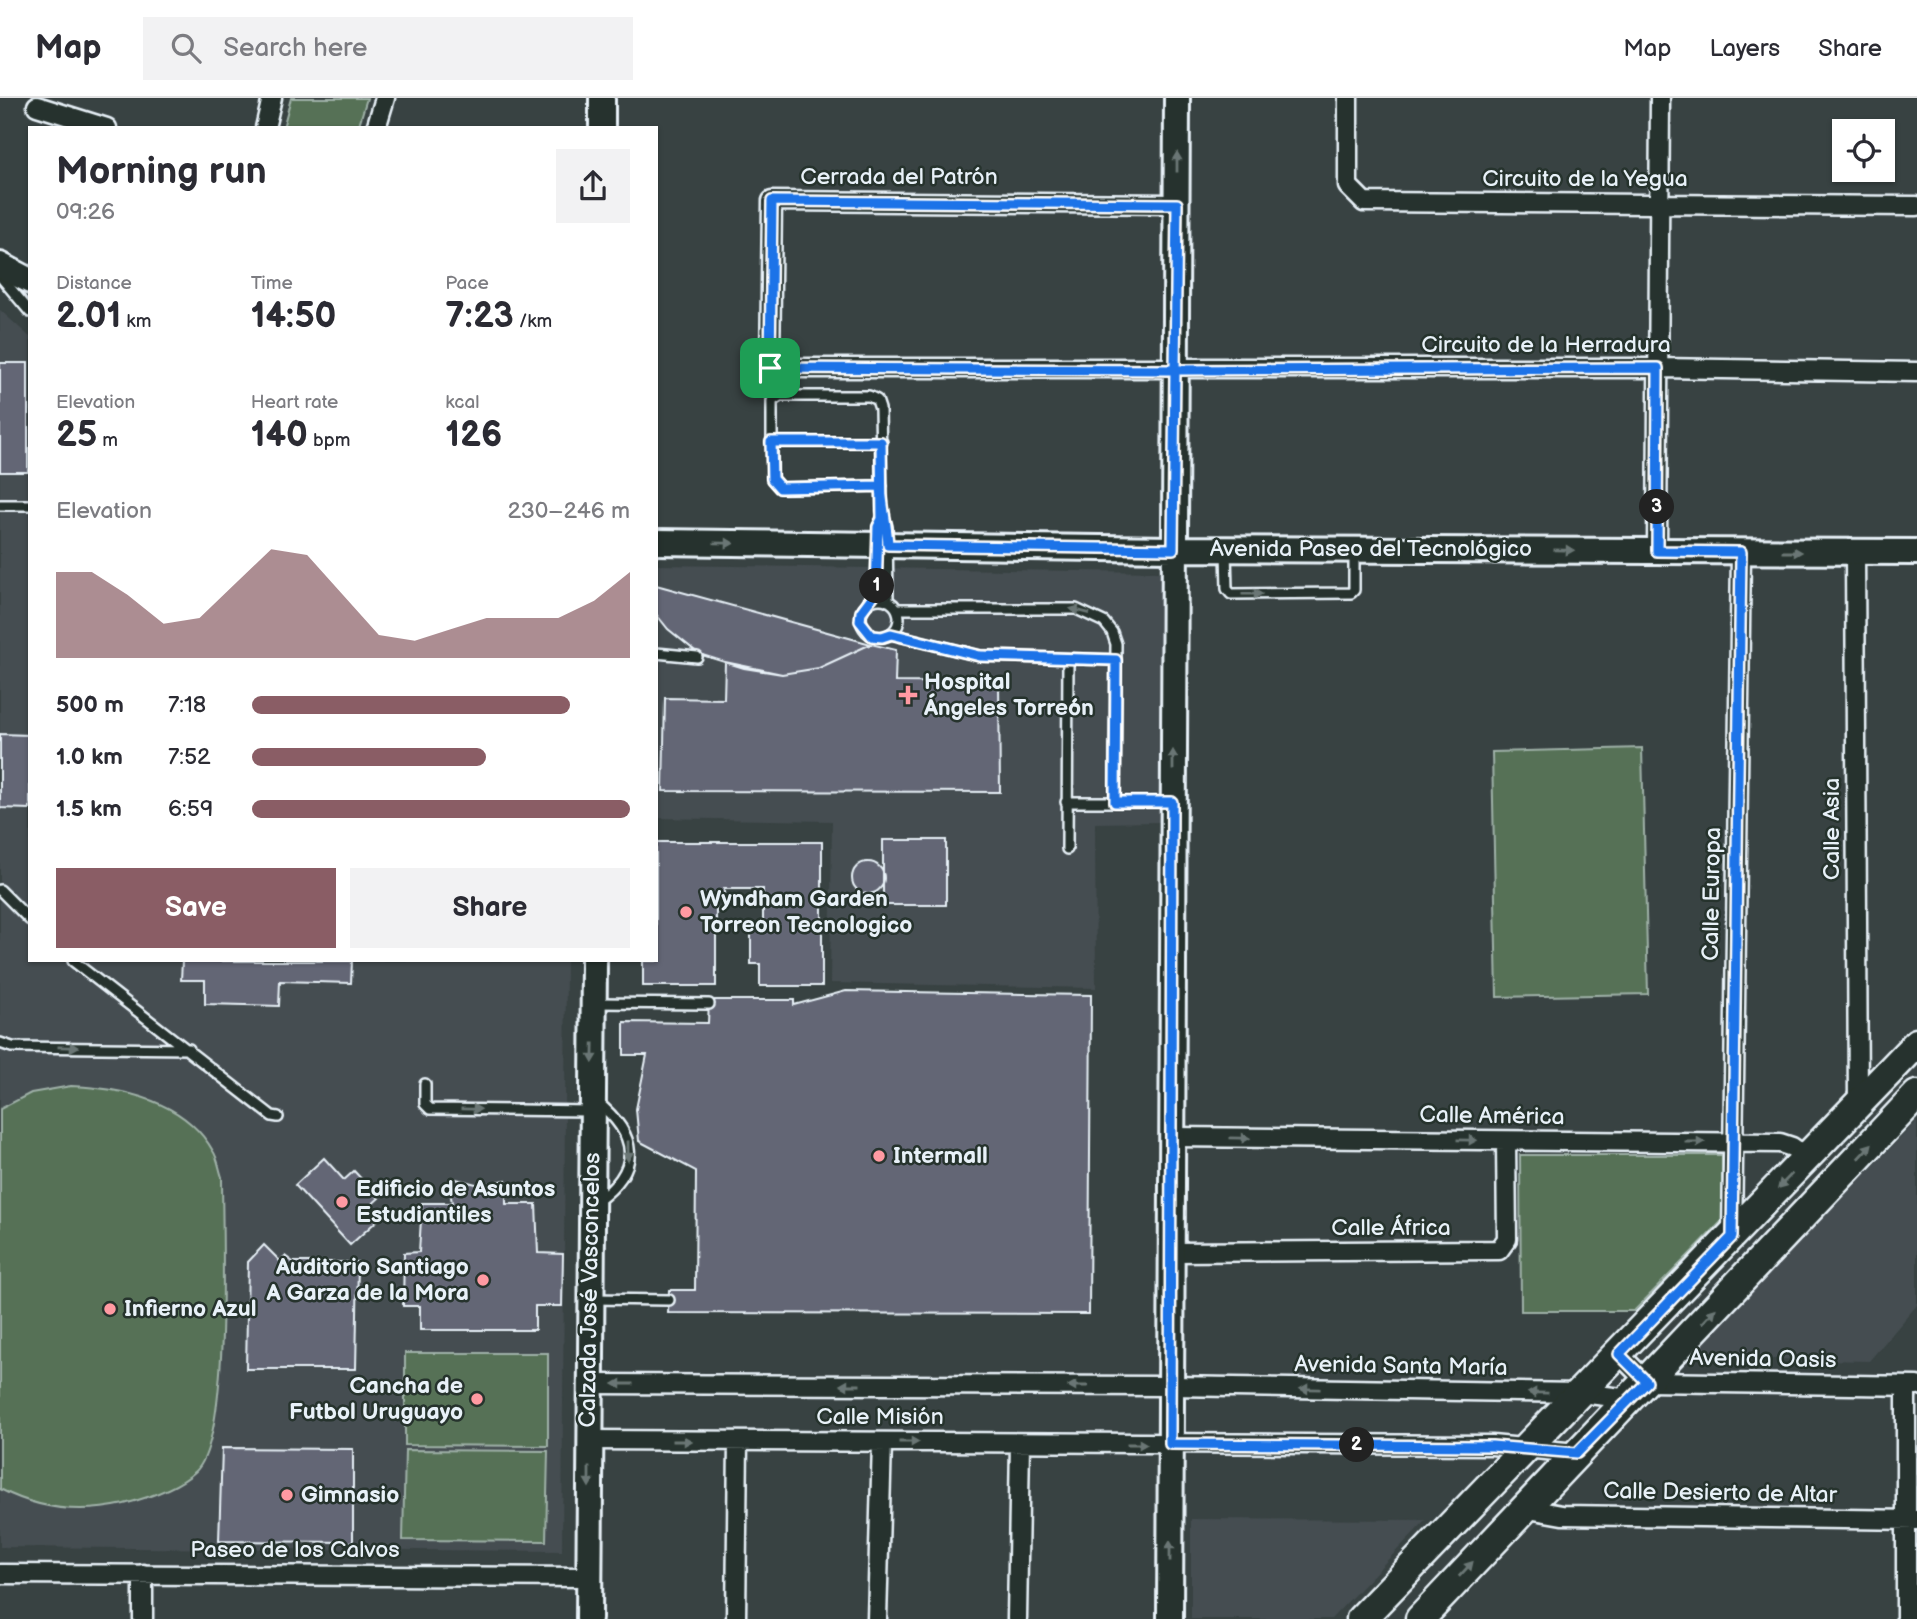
<!DOCTYPE html>
<html lang="en">
<head>
<meta charset="utf-8">
<style>
	body { margin:0; font-family:"Balsamiq Sans",sans-serif; background:#f2f2f3; color:#2b2b33; height:100vh; display:flex; flex-direction:column; font-size:26px; white-space:nowrap }
	* { box-sizing:border-box; margin:0 }
	p { font-size:23px; color:#7c7c81 }
	.icon { flex:none; width:38px; height:38px; fill:none; stroke:currentColor; stroke-width:2; stroke-linecap:round; stroke-linejoin:round }
	.map { position:relative; flex:1; overflow:hidden }
	.panel { position:absolute; left:28px; top:28px; width:630px; height:836px; display:flex; flex-direction:column; background:#fff; border-radius:0px; box-shadow:0 2px 5px #0004 }
	.panel>* { flex:none }
	.buttons { position:absolute; left:1832px; top:21px; display:grid; gap:14px }
	.buttons a { display:grid; place-items:center; width:63px; height:63px; border-radius:0px; background:#fff; box-shadow:0 2px 5px #0004; font-size:35px }
	.pin { position:absolute; display:grid; place-items:center; width:60px; height:60px; color:#fff; margin:-30px; border-radius:14px; box-shadow:0 4px 10px #0006 }
	.km { position:absolute; width:35px; height:35px; margin:-18px; border-radius:50%; background:#222; color:#fff; font-size:19px; line-height:35px; text-align:center }
	.round { display:grid; place-items:center; flex:none; width:74px; height:74px; border-radius:0px; background:#f2f2f3 }
	.headline { display:flex; align-items:center; justify-content:space-between; height:119px; padding:0 28px }
	h1 { font-size:38px; font-weight:700; line-height:52px }
	.stats { display:grid; grid-template-columns:repeat(3,1fr); gap:10px; height:119px; padding:7px 28px }
	.stats div { display:grid; align-content:center }
	.stats b { font-size:35px; font-weight:700 }
	.stats small { font-size:19px; font-weight:400 }
	.stats p { font-size:19px }
	.chart { height:196px; padding:14px 28px }
	.chart p { display:flex; justify-content:space-between }
	.chart svg { width:100%; height:126px; margin-top:7px; fill:#8a5d65; opacity:.7 }
	.primary-button { display:flex; gap:14px; margin-top:auto; padding:14px 28px }
	.primary-button a { flex:1; height:80px; border-radius:0px; background:#8a5d65; color:#fff; font-size:28px; font-weight:700; line-height:80px; text-align:center }
	.primary-button a+a { background:#f2f2f3; color:#2b2b33 }
	ul { padding:0 28px; list-style:none; font-size:23px }
	li { display:grid; grid-template-columns:112px 84px 1fr; align-items:center; height:52px }
	li i { height:18px; border-radius:9px; background:#8a5d65 }
	header { display:flex; align-items:center; gap:42px; box-sizing:border-box; height:98px; padding:0 35px; background:#fff; border-bottom:2px solid #e1e1e2 }
	header strong { font-size:33px }
	nav { display:flex; gap:38px; margin-inline-start:auto; font-size:24px }
	.search { width:490px; height:63px; background:#f2f2f3; display:flex; align-items:center; gap:18px; box-sizing:border-box; padding:0 24px; border-radius:0px; color:#7c7c81; font-size:26px }
	.map>svg:first-child { display:block }
	.built { fill:#454d51 }
	.green { fill:#567157; stroke:#9fb1a8; stroke-width:2 }
	.building { fill:#636674; stroke:#e8f1f8; stroke-width:2 }
	.lines { fill:none; stroke-linecap:round; stroke-linejoin:round }
	.lane-casing { stroke:#e8f1f8; stroke-width:14 }
	.street-casing { stroke:#e8f1f8; stroke-width:23 }
	.secondary-casing { stroke:#e8f1f8; stroke-width:30 }
	.primary-casing { stroke:#e8f1f8; stroke-width:33 }
	.lane { stroke:#26332d; stroke-width:9 }
	.street { stroke:#26332d; stroke-width:18 }
	.secondary { stroke:#26332d; stroke-width:24 }
	.primary { stroke:#26332d; stroke-width:28 }
	.oneway { fill:#6a7674 }
	.route-casing { stroke:#fff; stroke-width:14 }
	.route { stroke:#1a73e8; stroke-width:9 }
	.poi-dot { fill:#ff9aa2; stroke:#26332d; stroke-width:2.5 }
	.labels { text-anchor:middle; dominant-baseline:central; stroke-width:5; stroke-linejoin:round; paint-order:stroke }
	.street-label { font-size:23px; fill:#e8f1f8; stroke:#26332d }
	.poi-label { font-size:23px; font-weight:bold; fill:#e8f1f8; stroke:#26332d; text-anchor:start }
</style>
</head>
<body>
<header>
<strong>Map</strong>
<div class="search"><svg class="icon" aria-label="search" viewBox="0 0 24 24"><circle cx="10" cy="10" r="6"/><path d="M15 15l6 6"/></svg>Search here</div>
<nav><a>Map</a><a>Layers</a><a>Share</a></nav>
</header>
<div class="map">
<svg width="1917" height="1521" viewBox="0 0 1917 1521">
	<rect width="100%" height="100%" fill="#384242"/>
	<filter id="ink" filterUnits="userSpaceOnUse"><feTurbulence type="fractalNoise" baseFrequency=".0143" numOctaves="2"/><feDisplacementMap in="SourceGraphic" scale="14" xChannelSelector="R" yChannelSelector="G"/><feConvolveMatrix kernelMatrix="1 2 1 2 8 2 1 2 1" color-interpolation-filters="sRGB"/></filter>
	<g filter="url(#ink)">
		<path class="built" d="M 0,212 L 30,239 L 30,863 L 566,863 L 562,1453 L 0,1449 Z
			M 656,467 L 1160,474 L 1160,724 L 1095,725 L 1096,890 L 830,885 L 832,723 L 656,720 Z
			M 1917,1023 L 1917,1207 L 1869,1263 L 1687,1259 Z
			M 1191,1421 L 1426,1422 L 1331,1521 L 1191,1521 Z"/>
		<path class="green" d="M 291,0 L 367,0 L 358,30 L 283,30 Z
			M 1642,650 L 1648,896 L 1497,899 L 1492,654 Z
			M 71,988 C 123,990 185,1003 213,1053 C 218,1060 219,1071 222,1079 C 222,1134 231,1339 196,1373 C 178,1390 147,1400 124,1406 C 80,1416 40,1412 0,1391 L 0,1011 L 31,995 Z
			M 1520,1057 L 1722,1057 L 1723,1122 L 1634,1213 L 1521,1213 Z
			M 405,1255 L 548,1255 L 548,1348 L 405,1347 Z
			M 405,1352 L 548,1353 L 546,1443 L 403,1442 Z"/>
		<path class="building" d="M 0,265 L 28,265 L 28,374 L 0,374 Z
			M 656,487 L 871,546 L 819,570 L 782,576 L 744,570 L 699,556 L 668,531 L 656,516 Z
			M 871,546 L 896,552 L 895,584 L 999,585 L 1000,694 L 663,693 L 665,600 L 724,601 L 725,564 L 782,576 L 819,570 Z
			M 0,636 L 30,637 L 30,711 L 0,710 Z
			M 883,742 L 946,742 L 946,807 L 883,807 Z
			M 656,744 L 822,744 L 822,888 L 760,888 L 760,866 L 751,866 L 751,831 L 763,831 L 763,791 L 724,791 L 724,796 L 716,796 L 716,888 L 643,888 L 643,863 L 656,863 Z
			M852 780a16 16 0 1 1 32 0a16 16 0 1 1-32 0Z
			M 182,863 L 352,863 L 351,885 L 280,883 L 279,908 L 205,906 L 205,882 L 181,882 Z
			M 846,893 L 1091,897 L 1089,1216 L 668,1215 L 669,1192 L 695,1192 L 696,1073 L 639,1043 L 636,1011 L 647,957 L 624,957 L 624,924 L 708,925 L 709,902 L 794,902 L 794,907 Z
			M 324,1060 L 344,1082 L 354,1073 L 379,1100 L 369,1109 L 380,1120 L 350,1147 L 295,1087 Z
			M 456,1081 L 480,1087 L 506,1082 L 506,1106 L 536,1106 L 538,1155 L 563,1156 L 562,1208 L 535,1208 L 535,1232 L 420,1232 L 420,1208 L 403,1208 L 404,1155 L 419,1154 L 422,1105 L 452,1105 L 449,1086 Z
			M 264,1147 L 280,1163 L 285,1158 L 293,1164 L 358,1164 L 356,1271 L 246,1271 L 248,1164 Z
			M 222,1350 L 353,1351 L 353,1444 L 219,1443 Z"/>
		<g class="lines">
			<defs>
				<path id="lane" d="M 0,178 L 30,214
					M 771,344 L 882,344
					M 882,388 L 780,390 L 772,381 L 772,303 L 780,298 L 869,298 L 877,302 L 880,311 L 882,412 L 887,429 L 888,503
					M 0,407 L 30,407
					M 1226,453 L 1227,491 L 1231,496 L 1351,495 L 1354,492 L 1354,455
					M861 520a19 19 0 1 1 38 0a19 19 0 1 1-38 0Z
					M 868,504 L 876,494 L 878,429 L 882,421
					M 897,511 L 1076,511 L 1104,524 L 1112,534 L 1116,546 L 1115,704
					M 891,536 L 980,558 L 1116,562
					M 656,555 L 697,559
					M 1066,704 L 1173,704
					M 1067,751 L 1068,562
					M 0,792 L 30,822
					M 73,863 L 272,1018 L 278,1019
					M 595,905 L 709,906
					M 0,945 L 12,949 L 189,951
					M 425,986 L 425,1006 L 430,1011 L 590,1013
					M 596,1104 C 643,1070 638,1037 596,1003
					M 592,1201 L 669,1202"/>
				<path id="street" d="M 1348,0 L 1348,88 L 1364,104 L 1917,108
					M 37,8 L 107,30
					M 265,30 L 272,0
					M 376,30 L 385,0
					M 1177,106 L 772,103 L 770,270 L 1658,270 L 1917,274
					M 1657,453 L 1660,0
					M 1855,454 L 1858,1007
					M 1171,1039 L 1780,1045 L 1792,1049 L 1807,1060
					M 1732,1139 L 1741,454
					M 1171,1154 L 1499,1152 L 1507,1141 L 1506,1043
					M 1619,1256 L 1647,1284 L 1917,1288
					M 589,1286 L 1171,1288 L 1581,1295 L 1630,1301
					M 1906,1288 L 1906,1521
					M 589,1342 L 1492,1347 L 1577,1355
					M 1523,1410 L 1562,1417 L 1917,1422
					M 0,1476 L 589,1479
					M 143,1521 L 143,1476
					M 736,1521 L 738,1343
					M 877,1521 L 882,1344
					M 1017,1521 L 1020,1345"/>
				<path id="secondary" d="M 602,30 L 602,0
					M 0,167 L 30,183
					M 656,444 L 1173,451 L 1917,454
					M 589,1521 L 594,863
					M 1170,1521 L 1177,0"/>
				<path id="primary" d="M 1361,1521 L 1917,945
					M 1420,1521 L 1917,997"/>
			</defs>
			<use href="#lane" class="lane-casing"/>
			<use href="#street" class="street-casing"/>
			<use href="#secondary" class="secondary-casing"/>
			<use href="#primary" class="primary-casing"/>
			<use href="#lane" class="lane"/>
			<use href="#street" class="street"/>
			<use href="#secondary" class="secondary"/>
			<use href="#primary" class="primary"/>
		</g>
		<defs><path id="oneway-solid" d="M-6-.8H1V-3.2L6.5 0L1 3.2V.8H-6Z" transform="scale(1.75)"/></defs>
		<g class="oneway">
			<use href="#oneway-solid" transform="translate(1177 64) rotate(-90)"/>
			<use href="#oneway-solid" transform="translate(724 445) rotate(1)"/>
			<use href="#oneway-solid" transform="translate(1564 452) rotate(1)"/>
			<use href="#oneway-solid" transform="translate(1792 454)"/>
			<use href="#oneway-solid" transform="translate(1252 496)"/>
			<use href="#oneway-solid" transform="translate(1080 513) rotate(-166)"/>
			<use href="#oneway-solid" transform="translate(1173 662) rotate(-90)"/>
			<use href="#oneway-solid" transform="translate(68 949) rotate(1)"/>
			<use href="#oneway-solid" transform="translate(593 955) rotate(91)"/>
			<use href="#oneway-solid" transform="translate(471 1011) rotate(1)"/>
			<use href="#oneway-solid" transform="translate(1240 1040) rotate(1)"/>
			<use href="#oneway-solid" transform="translate(1467 1042) rotate(1)"/>
			<use href="#oneway-solid" transform="translate(1695 1044)"/>
			<use href="#oneway-solid" transform="translate(628 1053) rotate(90)"/>
			<use href="#oneway-solid" transform="translate(1865 1053) rotate(-47)"/>
			<use href="#oneway-solid" transform="translate(1785 1083) rotate(134)"/>
			<use href="#oneway-solid" transform="translate(1709 1218) rotate(-47)"/>
			<use href="#oneway-solid" transform="translate(623 1286) rotate(-180)"/>
			<use href="#oneway-solid" transform="translate(850 1287) rotate(-180)"/>
			<use href="#oneway-solid" transform="translate(1078 1288) rotate(-180)"/>
			<use href="#oneway-solid" transform="translate(1310 1291) rotate(-179)"/>
			<use href="#oneway-solid" transform="translate(1538 1295) rotate(-179)"/>
			<use href="#oneway-solid" transform="translate(682 1343)"/>
			<use href="#oneway-solid" transform="translate(909 1344)"/>
			<use href="#oneway-solid" transform="translate(1137 1346)"/>
			<use href="#oneway-solid" transform="translate(589 1379) rotate(90)"/>
			<use href="#oneway-solid" transform="translate(1170 1453) rotate(-90)"/>
			<use href="#oneway-solid" transform="translate(1466 1471) rotate(-47)"/>
		</g>
	</g>
	<g class="lines" filter="url(#ink)">
		<defs>
			<path id="route" d="M 770,270 L 1175,272 L 1173,451 L 888,447 C 887,427 882,409 881,388 L 780,390 L 772,381 L 771,344 L 881,344 L 882,421 L 878,429 L 876,494 L 861,514 L 860,523 L 872,538 L 882,539 L 891,536 L 980,558 L 1116,562 L 1115,704 L 1172,704 L 1170,1346 L 1492,1348 L 1577,1355 L 1647,1284 L 1619,1256 L 1732,1139 L 1741,454 L 1657,453 L 1658,270 L 1175,272 L 1177,106 L 772,103 L 770,270"/>
		</defs>
		<use href="#route" class="route-casing"/>
		<use href="#route" class="route"/>
	</g>
	<g class="poi-dot">
		<path d="M904.5 586.5h7v7h7v7h-7v7h-7v-7h-7v-7h7z"/>
		<circle cx="686" cy="814" r="7"/>
		<circle cx="879" cy="1058" r="7"/>
		<circle cx="342" cy="1104" r="7"/>
		<circle cx="483" cy="1182" r="7"/>
		<circle cx="110" cy="1211" r="7"/>
		<circle cx="477" cy="1301" r="7"/>
		<circle cx="287" cy="1397" r="7"/>
	</g>
	<g class="labels">
		<g class="street-label">
			<text x="899" y="79">Cerrada del Patrón</text>
			<text x="1585" y="81">Circuito de la Yegua</text>
			<text x="1546" y="247">Circuito de la Herradura</text>
			<text x="1371" y="451">Avenida Paseo del Tecnológico</text>
			<text transform="translate(1832 731) rotate(-90)">Calle Asia</text>
			<text transform="translate(1712 796) rotate(-89)">Calle Europa</text>
			<text transform="translate(1492 1018) rotate(1)">Calle América</text>
			<text x="1391" y="1130">Calle África</text>
			<text transform="translate(590 1192) rotate(-89)">Calzada José Vasconcelos</text>
			<text transform="translate(1763 1261) rotate(1)">Avenida Oasis</text>
			<text transform="translate(1401 1268) rotate(1)">Avenida Santa María</text>
			<text x="880" y="1319">Calle Misión</text>
			<text transform="translate(1720 1395) rotate(1)">Calle Desierto de Altar</text>
			<text x="295" y="1452">Paseo de los Calvos</text>
		</g>
		<g class="poi-label">
			<text x="924" y="584">Hospital<tspan x="924" dy="26">Ángeles Torreón</tspan></text>
			<text x="700" y="801">Wyndham Garden<tspan x="700" dy="26">Torreon Tecnologico</tspan></text>
			<text x="893" y="1058">Intermall</text>
			<text x="356" y="1091">Edificio de Asuntos<tspan x="356" dy="26">Estudiantiles</tspan></text>
			<text x="469" y="1169" text-anchor="end">Auditorio Santiago<tspan x="469" dy="26">A Garza de la Mora</tspan></text>
			<text x="124" y="1211">Infierno Azul</text>
			<text x="463" y="1288" text-anchor="end">Cancha de<tspan x="463" dy="26">Futbol Uruguayo</tspan></text>
			<text x="301" y="1397">Gimnasio</text>
		</g>
	</g>
</svg>
<div class="buttons">
<a><svg class="icon" aria-label="locate" viewBox="0 0 24 24"><circle cx="12" cy="12" r="6"/><path d="M12 2v4M12 18v4M2 12h4M18 12h4"/></svg></a>
</div>
<div class="pin" style="left:770px;top:270px;background:#1e9e55"><svg class="icon" aria-label="arrive" viewBox="0 0 24 24"><path d="M6 21V4h12l-3 4 3 4H6"/></svg></div>
<b class="km" style="left:877px;top:488px">1</b>
<b class="km" style="left:1357px;top:1347px">2</b>
<b class="km" style="left:1657px;top:409px">3</b>
<section class="panel">
<div class="headline"><div><h1>Morning run</h1><p>09:26</p></div><a class="round"><svg class="icon" aria-label="share" viewBox="0 0 24 24"><path d="M12 15V3M7 8l5-5 5 5M5 13v7h14v-7"/></svg></a></div>
<div class="stats">
<div><p>Distance</p><b>2.01<small> km</small></b></div>
<div><p>Time</p><b>14:50</b></div>
<div><p>Pace</p><b>7:23<small> /km</small></b></div>
</div>
<div class="stats">
<div><p>Elevation</p><b>25<small> m</small></b></div>
<div><p>Heart rate</p><b>140<small> bpm</small></b></div>
<div><p>kcal</p><b>126</b></div>
</div>
<div class="chart"><p><span>Elevation</span>230–246 m</p>
<svg viewBox="0 0 160 44" preserveAspectRatio="none"><path d="M0 44V14L10 14L20 22L30 32L40 30L50 18L60 6L70 8L80 22L90 36L100 38L110 34L120 30L130 30L140 30L150 24L160 14V44z"/></svg>
</div>
<ul>
<li><b>500 m</b>7:18<i style="width:84%"></i></li>
<li><b>1.0 km</b>7:52<i style="width:62%"></i></li>
<li><b>1.5 km</b>6:59<i style="width:100%"></i></li>
</ul>
<div class="primary-button"><a>Save</a><a>Share</a></div>
</section>
</div>
</body>
</html>
